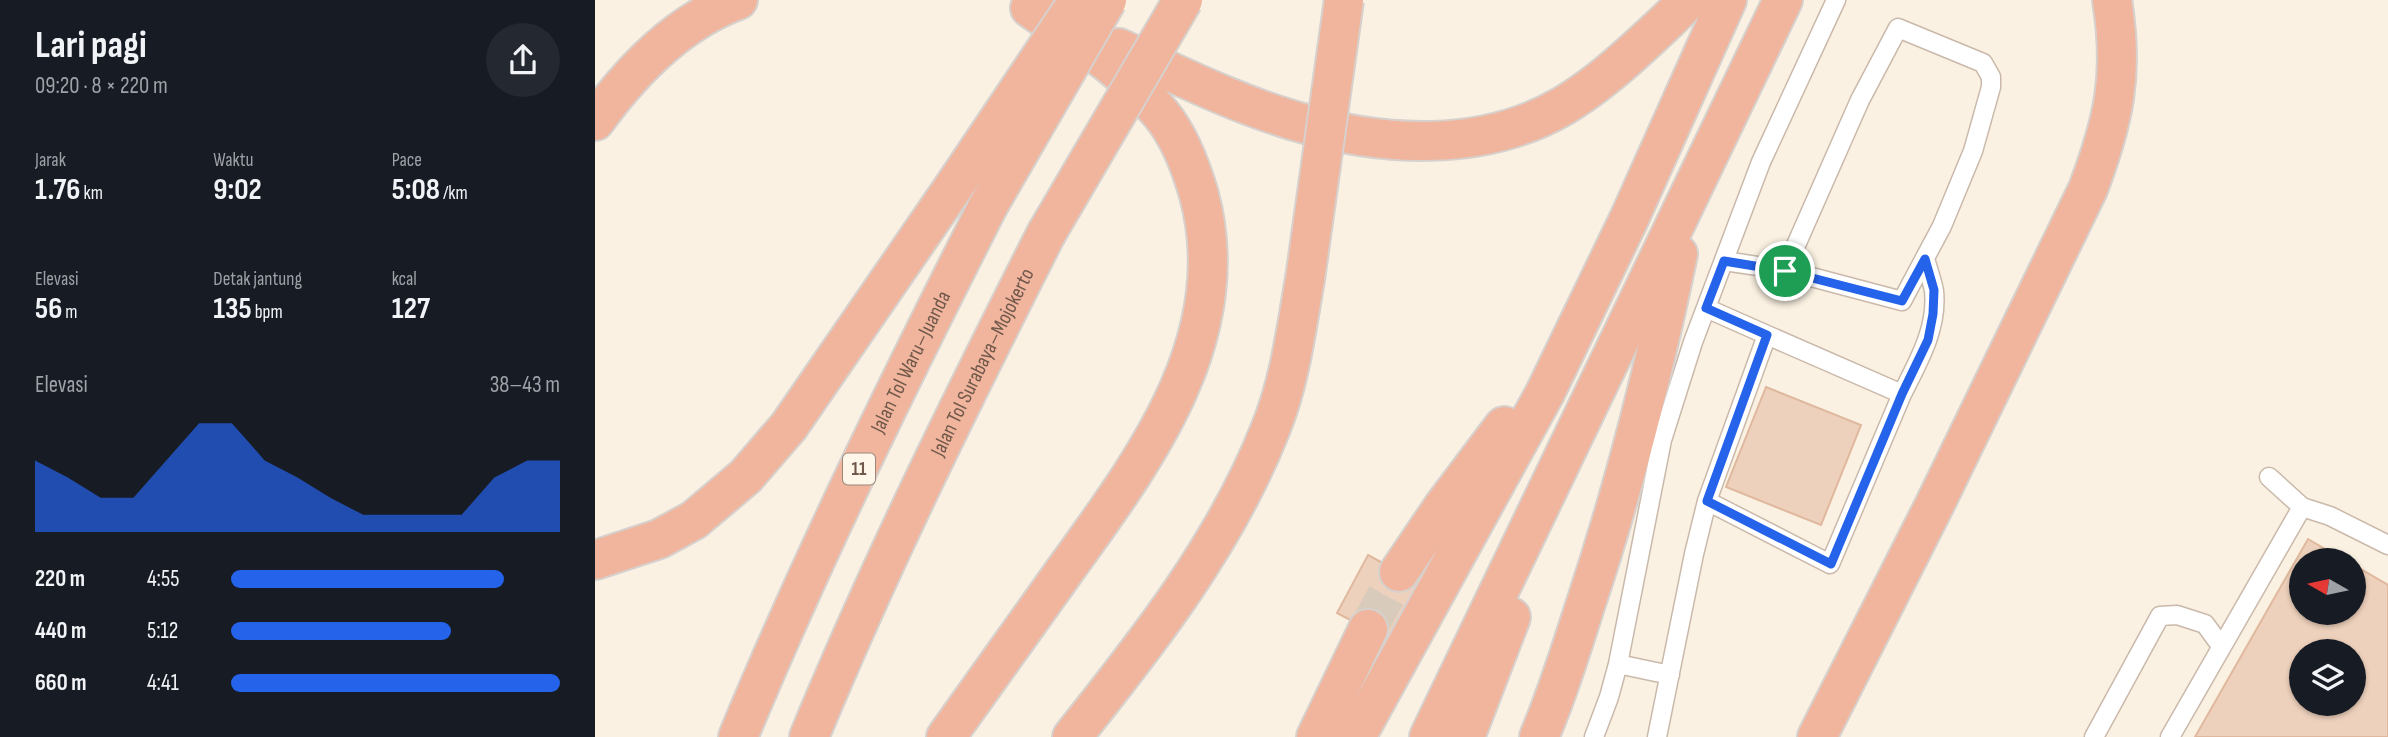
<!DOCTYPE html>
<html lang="id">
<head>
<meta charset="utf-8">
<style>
	body { margin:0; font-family:"Sofia Sans Condensed",sans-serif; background:#242831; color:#f1f3f6; height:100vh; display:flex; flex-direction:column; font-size:26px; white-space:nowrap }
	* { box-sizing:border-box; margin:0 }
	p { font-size:23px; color:#9ea1a6 }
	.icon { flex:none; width:38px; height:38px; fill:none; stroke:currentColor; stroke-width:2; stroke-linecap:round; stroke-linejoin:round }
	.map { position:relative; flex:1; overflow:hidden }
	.panel { display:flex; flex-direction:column; background:#171b24; width:595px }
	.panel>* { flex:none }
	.needle { width:46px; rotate:279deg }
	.controls { position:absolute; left:1694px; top:548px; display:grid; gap:14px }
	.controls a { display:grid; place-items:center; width:77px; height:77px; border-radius:50%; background:#171b24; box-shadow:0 2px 5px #0004; font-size:35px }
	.pin { position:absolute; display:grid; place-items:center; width:60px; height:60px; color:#fff; margin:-30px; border:4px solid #fff; border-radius:50%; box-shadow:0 2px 7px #0007 }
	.round { display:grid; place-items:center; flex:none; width:74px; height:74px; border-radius:37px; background:#242831 }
	.summary { display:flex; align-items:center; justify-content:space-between; height:119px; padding:0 35px }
	h1 { font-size:38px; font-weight:700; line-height:52px }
	.stats { display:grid; grid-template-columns:repeat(3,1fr); gap:10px; height:119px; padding:7px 35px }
	.stats div { display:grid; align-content:center }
	.stats b { font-size:30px; font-weight:700 }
	.stats small { font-size:19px; font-weight:400 }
	.stats p { font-size:19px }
	.chart { height:196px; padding:14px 35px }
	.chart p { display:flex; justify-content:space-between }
	.chart svg { width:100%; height:126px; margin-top:7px; fill:#2563eb; opacity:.7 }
	ul { padding:0 35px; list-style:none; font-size:23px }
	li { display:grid; grid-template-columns:112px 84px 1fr; align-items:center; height:52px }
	li i { height:18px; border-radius:9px; background:#2563eb }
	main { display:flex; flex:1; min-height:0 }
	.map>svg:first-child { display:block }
	.building { fill:#eed1bc; stroke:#dfb89d; stroke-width:2; fill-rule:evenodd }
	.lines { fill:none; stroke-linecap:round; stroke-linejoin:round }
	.highway-tunnel { stroke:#d8cbbc; stroke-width:38; stroke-dasharray:38 19; stroke-linecap:butt }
	.lane-casing { stroke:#cab9aa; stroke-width:21 }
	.highway-casing { stroke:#d7d1cd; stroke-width:42 }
	.lane { stroke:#fff; stroke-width:18 }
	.highway { stroke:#f1b49d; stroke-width:38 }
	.highway-bridge-casing { stroke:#d7d1cd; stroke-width:42; stroke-linecap:butt }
	.highway-bridge { stroke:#f1b49d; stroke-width:38 }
	.route-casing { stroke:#fff; stroke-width:14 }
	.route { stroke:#2563eb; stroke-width:9 }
	.labels { text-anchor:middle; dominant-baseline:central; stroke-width:5; stroke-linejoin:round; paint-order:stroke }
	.shield { fill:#fef6e8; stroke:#9b887a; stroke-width:2 }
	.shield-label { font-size:19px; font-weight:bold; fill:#70594b }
	.street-label { font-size:21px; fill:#70594b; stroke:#fef6e8 }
</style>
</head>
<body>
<main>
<section class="panel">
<div class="summary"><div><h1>Lari pagi</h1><p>09:20 · 8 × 220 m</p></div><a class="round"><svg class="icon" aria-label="share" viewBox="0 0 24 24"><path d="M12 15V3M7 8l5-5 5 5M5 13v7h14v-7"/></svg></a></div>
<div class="stats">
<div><p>Jarak</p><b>1.76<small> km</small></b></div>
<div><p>Waktu</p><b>9:02</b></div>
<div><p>Pace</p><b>5:08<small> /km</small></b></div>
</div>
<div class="stats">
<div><p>Elevasi</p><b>56<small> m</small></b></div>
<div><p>Detak jantung</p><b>135<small> bpm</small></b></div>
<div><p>kcal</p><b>127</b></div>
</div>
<div class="chart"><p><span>Elevasi</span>38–43 m</p>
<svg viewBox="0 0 160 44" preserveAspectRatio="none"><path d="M0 44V19L10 25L20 32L30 32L40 19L50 6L60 6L70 19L80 25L90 32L100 38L110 38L120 38L130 38L140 25L150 19L160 19V44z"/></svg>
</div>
<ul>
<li><b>220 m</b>4:55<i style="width:83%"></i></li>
<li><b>440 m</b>5:12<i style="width:67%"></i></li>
<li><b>660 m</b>4:41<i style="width:100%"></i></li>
</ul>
</section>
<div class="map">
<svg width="1793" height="737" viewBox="0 0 1793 737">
	<rect width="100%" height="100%" fill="#faf1e2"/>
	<path class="building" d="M 1171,387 L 1266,425 L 1226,525 L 1131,487 Z
		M 1713,539 L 1749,560 L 1706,560 L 1706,612 L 1759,612 L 1759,565 L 1793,585 L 1793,737 L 1600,737 ZM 1706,651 L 1759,651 L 1759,704 L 1706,704 Z
		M 773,555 L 835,589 L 805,646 L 742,613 Z"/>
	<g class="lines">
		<path class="highway-tunnel" d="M 773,629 L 804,572"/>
		<defs>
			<path id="lane" d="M 1303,28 L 1388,63 L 1396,77 L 1396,87 L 1378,151 L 1347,226 L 1307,301 L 1190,270 L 1265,100 Z
				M 1129,261 L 1190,270
				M 1111,308 L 1172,335
				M 1307,394 C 1323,362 1343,328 1339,291 C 1337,280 1333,269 1330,259
				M 1674,477 L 1707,507 L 1735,516 L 1793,545
				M 1023,664 L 1075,675
				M 999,737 L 1014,697 L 1023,664 L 1067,440 L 1098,342 L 1166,162 L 1241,0
				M 1062,737 L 1099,554 L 1112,501 L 1172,335 L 1307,394 L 1235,564 L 1112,501
				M 1499,737 L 1565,616 L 1582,615 L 1610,624 L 1626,646
				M 1575,737 L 1707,507"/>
			<g id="highway">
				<path d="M 524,48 C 581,74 639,103 700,121 C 787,147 887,153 968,106 C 1000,87 1028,62 1055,37 C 1068,25 1081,13 1093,0"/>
				<path d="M 0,121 C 37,70 83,22 143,0"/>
				<path d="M 0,560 L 64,539 L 99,520 L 151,476 L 194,426 L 362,182"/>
				<path d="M 804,572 L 848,507 L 909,426"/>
				<path id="s1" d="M 143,737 C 218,556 305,380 393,206"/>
				<path id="s2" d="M 214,737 C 285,565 367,400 451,234"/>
				<path d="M 351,737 C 390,682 429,628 468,573 C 547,463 643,339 604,195 C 596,167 585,137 566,114 C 531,70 481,40 435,8"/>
				<path d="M 477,737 C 553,642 630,544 675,430 C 695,382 701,330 710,279"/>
				<path d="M 721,737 L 773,629"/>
				<path d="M 761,737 L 950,393 L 1034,219 L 1132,0"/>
				<path d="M 834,737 L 1188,0"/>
				<path d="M 870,737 L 916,617"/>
				<path d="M 944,737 C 962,695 976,650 990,606 C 1029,489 1058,375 1083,254"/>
				<path d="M 1222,737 L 1340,504 L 1493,189 C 1519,120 1529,74 1517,0"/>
			</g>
		</defs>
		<use href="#lane" class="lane-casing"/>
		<use href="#highway" class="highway-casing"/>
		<use href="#lane" class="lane"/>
		<use href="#highway" class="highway"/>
		<defs>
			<path id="highway-bridge" d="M 362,182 L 480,6
				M 393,206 L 512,0
				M 451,234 L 588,0
				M 710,279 L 749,0"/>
		</defs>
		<use href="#highway-bridge" class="highway-bridge-casing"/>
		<use href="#highway-bridge" class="highway-bridge"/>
	</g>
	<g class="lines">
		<defs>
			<path id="route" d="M 1330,259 L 1339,290 L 1338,314 L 1333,340 L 1307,394 L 1236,564 L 1112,501 L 1172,335 L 1111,308 L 1129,261 L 1190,271 L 1307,301 Z"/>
		</defs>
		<use href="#route" class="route-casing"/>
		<use href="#route" class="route"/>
	</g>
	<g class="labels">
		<rect class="shield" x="248" y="453.5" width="32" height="31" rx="5"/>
		<g class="shield-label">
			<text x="264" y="469">11</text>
		</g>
		<g class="street-label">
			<text stroke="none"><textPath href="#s2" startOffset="413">Jalan Tol Surabaya–Mojokerto</textPath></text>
			<text stroke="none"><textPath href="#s1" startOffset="413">Jalan Tol Waru–Juanda</textPath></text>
		</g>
	</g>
</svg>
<div class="controls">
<a><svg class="needle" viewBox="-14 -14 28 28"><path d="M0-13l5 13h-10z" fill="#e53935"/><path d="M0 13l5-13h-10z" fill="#9ea1a6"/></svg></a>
<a><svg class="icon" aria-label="layers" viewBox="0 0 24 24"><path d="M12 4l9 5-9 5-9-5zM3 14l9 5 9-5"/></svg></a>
</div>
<div class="pin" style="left:1190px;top:271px;background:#1e9e55"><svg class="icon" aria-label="arrive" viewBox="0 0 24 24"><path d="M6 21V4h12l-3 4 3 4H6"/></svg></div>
</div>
</main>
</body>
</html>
